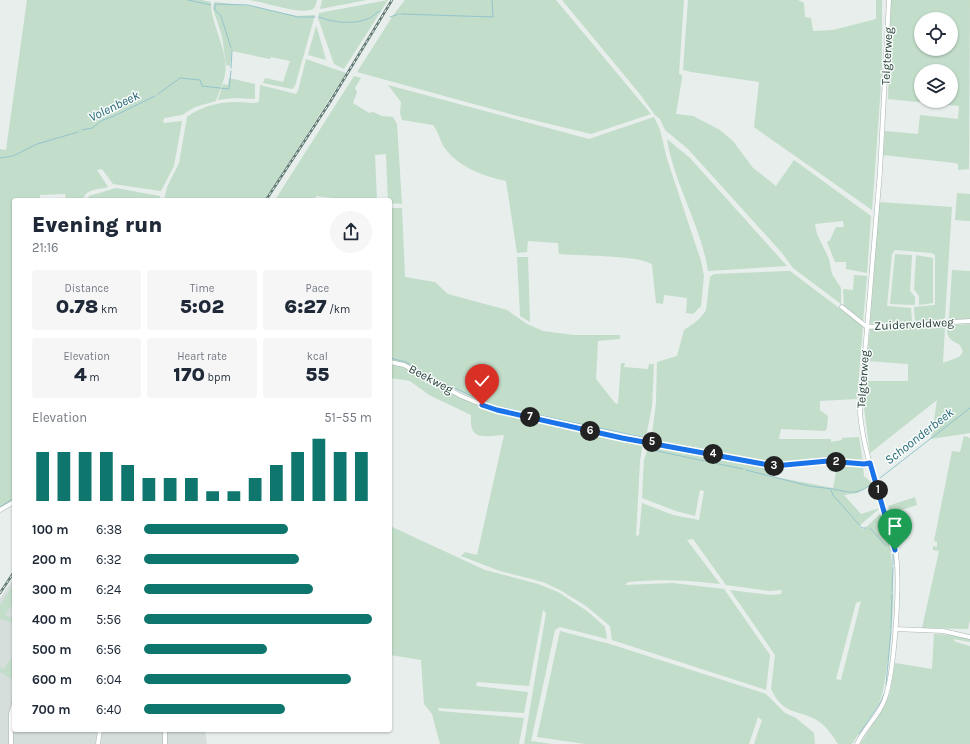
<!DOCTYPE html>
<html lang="en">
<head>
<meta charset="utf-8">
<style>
	body { margin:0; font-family:Karla,sans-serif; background:#f6f6f7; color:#1f2937; height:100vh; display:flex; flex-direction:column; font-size:15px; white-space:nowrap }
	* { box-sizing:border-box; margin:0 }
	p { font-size:13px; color:#747a83 }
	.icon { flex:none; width:22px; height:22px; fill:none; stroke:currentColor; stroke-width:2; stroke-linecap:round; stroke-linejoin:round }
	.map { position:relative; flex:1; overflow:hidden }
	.panel { position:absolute; left:12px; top:198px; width:380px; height:534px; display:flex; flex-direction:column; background:#fff; border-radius:4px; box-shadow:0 1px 3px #0004 }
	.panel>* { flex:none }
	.tools { position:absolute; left:914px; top:12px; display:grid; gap:8px }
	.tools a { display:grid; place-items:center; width:44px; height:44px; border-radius:50%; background:#fff; box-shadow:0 1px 3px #0004; font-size:20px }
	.pin { position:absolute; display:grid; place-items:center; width:34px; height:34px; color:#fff; margin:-41px -17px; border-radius:50% 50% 50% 0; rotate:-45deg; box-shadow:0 0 4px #0007 }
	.pin .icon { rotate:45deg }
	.km { position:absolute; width:20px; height:20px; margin:-10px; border-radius:50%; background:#222; color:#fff; font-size:11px; line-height:20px; text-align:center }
	.round { display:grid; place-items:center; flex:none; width:42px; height:42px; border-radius:21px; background:#f6f6f7 }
	.head { display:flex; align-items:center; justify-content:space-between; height:68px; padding:0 20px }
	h1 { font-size:22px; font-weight:800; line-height:30px }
	.figures { display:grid; grid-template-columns:repeat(3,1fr); gap:6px; height:68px; padding:4px 20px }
	.figures div { display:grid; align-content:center; border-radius:4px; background:#f6f6f7; text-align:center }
	.figures b { font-size:20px; font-weight:800 }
	.figures small { font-size:11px; font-weight:400 }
	.figures p { font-size:11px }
	.chart { height:112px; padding:8px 20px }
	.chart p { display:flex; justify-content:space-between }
	.chart svg { width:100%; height:72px; margin-top:4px; stroke:#0f766e; stroke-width:6 }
	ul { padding:0 20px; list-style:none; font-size:13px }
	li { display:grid; grid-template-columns:64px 48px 1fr; align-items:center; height:30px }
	li i { height:10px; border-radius:5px; background:#0f766e }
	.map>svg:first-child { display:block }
	.built { fill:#d5deda }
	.green { fill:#c2ddc9; fill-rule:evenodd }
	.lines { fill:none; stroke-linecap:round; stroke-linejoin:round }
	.stream { stroke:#94c4ce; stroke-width:1 }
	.street-casing { stroke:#a9b6b2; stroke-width:5 }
	.street { stroke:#fff; stroke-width:4 }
	.rail-casing { stroke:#617a74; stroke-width:2.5 }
	.rail { stroke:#f7fbf9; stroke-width:1; stroke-dasharray:3; stroke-linecap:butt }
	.route-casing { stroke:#fff; stroke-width:8 }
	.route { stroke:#1a73e8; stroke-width:5 }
	.labels { text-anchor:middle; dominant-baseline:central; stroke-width:3; stroke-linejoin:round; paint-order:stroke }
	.street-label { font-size:12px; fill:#263f39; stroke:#f7fbf9 }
	.water-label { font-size:13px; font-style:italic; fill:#256877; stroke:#f7fbf9 }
</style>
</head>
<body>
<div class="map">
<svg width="970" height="744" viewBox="0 0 970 744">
	<rect width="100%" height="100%" fill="#e7eeeb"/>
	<path class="built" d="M 14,578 L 14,730 L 205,730 L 207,744 L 0,744 L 0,599 Z"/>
	<path class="green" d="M 27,0 L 202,0 L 211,2 C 210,23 229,51 225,73 C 224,82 219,92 216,101 L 195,107 L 182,115 L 164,118 L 163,123 L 182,121 L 181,127 L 174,166 L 161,191 L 113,184 L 102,169 L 97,170 L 108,187 C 98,190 86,188 83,200 L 66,200 L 65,194 L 40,195 L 40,200 L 14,200 L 14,501 L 0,509 L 0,149 L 6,150 Z
		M 249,0 L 317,0 C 316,4 315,9 311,10 C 296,14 265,2 249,0 Z
		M 322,0 L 367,0 L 320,9 Z
		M 388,0 L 344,69 L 334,64 L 318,18 L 319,13 Z
		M 405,0 L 556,0 L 651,114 L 591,134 L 521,117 L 357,72 L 394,14 Z
		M 562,0 L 684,0 L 679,74 L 682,75 L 682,78 L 676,114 L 693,116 L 720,130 L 733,141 L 753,168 L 776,186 L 794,160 L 871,216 L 867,273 L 846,269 L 846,262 L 835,262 L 827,242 L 830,240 L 836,227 L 844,227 L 843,221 L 815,224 L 817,234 L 829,259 L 832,274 L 841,288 L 841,304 L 793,268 L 782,253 L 688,149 L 665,130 L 660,119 L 655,115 L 639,93 Z
		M 688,0 L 798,0 L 804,3 L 805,17 L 811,18 L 813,31 L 833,30 L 876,19 L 876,0 L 882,0 L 882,71 L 872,210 L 754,127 L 759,82 L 691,72 L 683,70 Z
		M 891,0 L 970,0 L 969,169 L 958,170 L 958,164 L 955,163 L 883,155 L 885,131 L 918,134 L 920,115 L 958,119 L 959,106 L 888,99 ZM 921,19 L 951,19 L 951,49 L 921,49 ZM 921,71 L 951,71 L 951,101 L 921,101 Z
		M 214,2 L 251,6 L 297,16 L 315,15 L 295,86 L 292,89 L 263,83 L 265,78 L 283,82 L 290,61 L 271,57 L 270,59 L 232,51 L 230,66 L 226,65 L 222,36 L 213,9 Z
		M 316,26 L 317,28 L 326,60 L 308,55 Z
		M 306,59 L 346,73 L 265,200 L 164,200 L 167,187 L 179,163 L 187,117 C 201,106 221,101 240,102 C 246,102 253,104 259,102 L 260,85 L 296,94 L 298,91 Z
		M 354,76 L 361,78 L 355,88 L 357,92 L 353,103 L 369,113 L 373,112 L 382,116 L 393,117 L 397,124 L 402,204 L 390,203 L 390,200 L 388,200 L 386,154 L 375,155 L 377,200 L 350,200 L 316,196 L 315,200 L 275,200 Z
		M 229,78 L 255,84 L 255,99 L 234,98 L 218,100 L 223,84 L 228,85 Z
		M 388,85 L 589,139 L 654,117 L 660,130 L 667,159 L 701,261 L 704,276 L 701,306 L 693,314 L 686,313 L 687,298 L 664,295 L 663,304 L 656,303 L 652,265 C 644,255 576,256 559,254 L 558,243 L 528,241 L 527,252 L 517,253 L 506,181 C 483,176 458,167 444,147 C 440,140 438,131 433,125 L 402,120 L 400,113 L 401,102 Z
		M 667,139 L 690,158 L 787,266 L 708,271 C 701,225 674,184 667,139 Z
		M 116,188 L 160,196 L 160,200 L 87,200 L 89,196 Z
		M 957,193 L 970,194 L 970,221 L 955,220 Z
		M 879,202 L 952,207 L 945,318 L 942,320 L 915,322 L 914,307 L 935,305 L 935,255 L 931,253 L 895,250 L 892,254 L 887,306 L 911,308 L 912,322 L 873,325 L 870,323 Z
		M 390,208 L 402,208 L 405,277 L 435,282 L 448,294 L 507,310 L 527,324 L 543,331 L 574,335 L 620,335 L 620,339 L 598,341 L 596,379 L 615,403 L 618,404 L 621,363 L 625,363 L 624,367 L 648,369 L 649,364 L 654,364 L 652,406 L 646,437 L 498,408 L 473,398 L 405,364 L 390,361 L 390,274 L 391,273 Z
		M 895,254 L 912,255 L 910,291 L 915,297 L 915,305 L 890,304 Z
		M 916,255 L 933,258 L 933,303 L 919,305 L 919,296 L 914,289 Z
		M 517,257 L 528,257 L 530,322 L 520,316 Z
		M 952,270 L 970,271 L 970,319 L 950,320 L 949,318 Z
		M 790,271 L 863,326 L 857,399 L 820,401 L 820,410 L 828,416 L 827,428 L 825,431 L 781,429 L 779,439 L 831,439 L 831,442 L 842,440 L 842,438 L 859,437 L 863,463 L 849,461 L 772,464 L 654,440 L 652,434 L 656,403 L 657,362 L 677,356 L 684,330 C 693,324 700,320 706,310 L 710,277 L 714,274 Z
		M 854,275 L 867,276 L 863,322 L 844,307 L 843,289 L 853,290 Z
		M 970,324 L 970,433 L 931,439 L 937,400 L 870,453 L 864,408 L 865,381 L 908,381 L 908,364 L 867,361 L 870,329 L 945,326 L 943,363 L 959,357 L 963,352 L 960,345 C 950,340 946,337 947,325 Z
		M 390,364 L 404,366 L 433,382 L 503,413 L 643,442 L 640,461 L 636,536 L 639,535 L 642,503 L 673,515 L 699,520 L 704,491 L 700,490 L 695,516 L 676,511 L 642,498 L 644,460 L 649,444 L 775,467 L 770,476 L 833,488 L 836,472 L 829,471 L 830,463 L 863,466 L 864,476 L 873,484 L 858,493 L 844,495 L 861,514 L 880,508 L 859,526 L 863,530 L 882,512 C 900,567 893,635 883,691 L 879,703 L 852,744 L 838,744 C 832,735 825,724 815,719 C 794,709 783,714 771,689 L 775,655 L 730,590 L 771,595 L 781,594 L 782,590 L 769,591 L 726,585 L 693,539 L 687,540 L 720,584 C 689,580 660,579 628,582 L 625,585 L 672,583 L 724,589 L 770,655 L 766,690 L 612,640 L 610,626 L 586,606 L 560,590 L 543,582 L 500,571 L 461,556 L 465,552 L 477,555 L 504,435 C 484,436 469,442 471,415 L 429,395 L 410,381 L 390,378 ZM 861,601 L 841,680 L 836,679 L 856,603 Z
		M 964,436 L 970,438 L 970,620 L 968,629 L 922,628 L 939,551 L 933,550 L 933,546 L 937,547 L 937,542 L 934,541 L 952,451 L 960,452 Z
		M 915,497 L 917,505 L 898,511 L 900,521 L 893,522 L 888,506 Z
		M 390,526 L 485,570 L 538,584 L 558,592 L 587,611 L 605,627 L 607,639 L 560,627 L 555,630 L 531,741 L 553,744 L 524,744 L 546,613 L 543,610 L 529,686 L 477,682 L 476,686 L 528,692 L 524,713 L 438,708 L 439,711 L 524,718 L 519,744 L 440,744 L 432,714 L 424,704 L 421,660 L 390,655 Z
		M 14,584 L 14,602 L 5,615 L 14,619 L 14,623 L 0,619 L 0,605 Z
		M 560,631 L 610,644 L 766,694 L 785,713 L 796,718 L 814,733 L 815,744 L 754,744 L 762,720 L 758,717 L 749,744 L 585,744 L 537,737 Z
		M 934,634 L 953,635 L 970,638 L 970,642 L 953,639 L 956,642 L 970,646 L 970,744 L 860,744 L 885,705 L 890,693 L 895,663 L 932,669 Z
		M 14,654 L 14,681 L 0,672 L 0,667 L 4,669 Z"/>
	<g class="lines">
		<path class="stream" d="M 188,0 L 211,5
			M 401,14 L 493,17 L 492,0
			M 319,17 C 334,23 355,25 370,18 C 374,16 376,12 380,11
			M 390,17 L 399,14
			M 231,48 L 221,16 L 215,10 L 215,4 L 248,5 L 298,17 L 315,17
			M 231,68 L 232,51
			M 158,94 L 180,78 L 200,80 L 202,86 L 229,89 L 231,71
			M 82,130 L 92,128 L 103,120 L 114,116 L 155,96
			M 0,158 L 13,156 L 37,144 L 78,132
			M 390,358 L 406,362 L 435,379 L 491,405 L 647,438
			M 650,448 L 652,450 L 743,469
			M 746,470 L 809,486 L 832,489
			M 880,478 L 970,408
			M 833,489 C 852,493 856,495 872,484
			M 831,490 L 833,495 L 862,528 L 866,528
			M 0,507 L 14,498
			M 870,528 L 886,546
			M 890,550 L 893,553 L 893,565
			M 892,591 L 893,567
			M 891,629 L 892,594
			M 886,685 L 891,631
			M 859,734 L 880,703 L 885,692"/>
		<defs>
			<path id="street" d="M 842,307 L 867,327 L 970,321
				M 390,362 L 404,365 L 461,396 L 490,408 L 622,438 L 774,466 L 828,461 L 864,464 L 870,463
				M 0,510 L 14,502
				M 895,629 L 943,631 L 970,637
				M 11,744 L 11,714 L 14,703
				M 98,744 L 100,730
				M 165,744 L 165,730
				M 857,744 C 864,728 878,717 884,701 C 895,674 901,576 895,548 C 884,503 864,459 860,413 L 880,172 L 889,0"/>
		</defs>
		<use href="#street" class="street-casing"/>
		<use href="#street" class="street"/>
		<defs>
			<path id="rail" d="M 266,200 L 330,102 L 392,0
				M 0,593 L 14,572"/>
		</defs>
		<use href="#rail" class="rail-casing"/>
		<use href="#rail" class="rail"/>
	</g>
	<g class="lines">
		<defs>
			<path id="route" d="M 482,405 L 497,410 L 622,438 L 774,466 L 828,461 L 864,464 L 870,463 L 895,550"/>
		</defs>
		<use href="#route" class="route-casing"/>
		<use href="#route" class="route"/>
	</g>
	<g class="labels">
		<g class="street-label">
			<text transform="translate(887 56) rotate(-87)">Telgterweg</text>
			<text transform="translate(914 324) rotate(-3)">Zuiderveldweg</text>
			<text transform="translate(431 379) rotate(28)">Beekweg</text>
			<text transform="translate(863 379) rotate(-86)">Telgterweg</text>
		</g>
		<g class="water-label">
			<text transform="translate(114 106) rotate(-26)">Volenbeek</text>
			<text transform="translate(919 436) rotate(-38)">Schoonderbeek</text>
		</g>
	</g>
</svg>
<div class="tools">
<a><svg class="icon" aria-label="locate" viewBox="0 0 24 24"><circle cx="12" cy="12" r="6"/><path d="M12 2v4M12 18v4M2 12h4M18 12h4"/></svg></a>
<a><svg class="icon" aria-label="layers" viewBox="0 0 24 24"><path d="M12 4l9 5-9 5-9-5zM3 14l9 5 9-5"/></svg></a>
</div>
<div class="pin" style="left:895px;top:550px;background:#1e9e55"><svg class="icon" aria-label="arrive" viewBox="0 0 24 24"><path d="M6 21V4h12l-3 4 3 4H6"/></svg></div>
<div class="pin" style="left:482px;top:405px;background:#d93025"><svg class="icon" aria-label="check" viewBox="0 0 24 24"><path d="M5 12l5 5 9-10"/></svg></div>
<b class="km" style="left:878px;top:490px">1</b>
<b class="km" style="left:836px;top:462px">2</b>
<b class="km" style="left:774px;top:466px">3</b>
<b class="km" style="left:713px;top:454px">4</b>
<b class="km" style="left:652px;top:442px">5</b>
<b class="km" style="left:590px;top:431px">6</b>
<b class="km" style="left:530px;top:417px">7</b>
<section class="panel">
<div class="head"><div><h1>Evening run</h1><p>21:16</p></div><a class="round"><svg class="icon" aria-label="share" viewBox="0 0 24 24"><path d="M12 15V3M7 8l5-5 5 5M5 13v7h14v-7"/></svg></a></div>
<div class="figures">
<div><p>Distance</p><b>0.78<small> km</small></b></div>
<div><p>Time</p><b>5:02</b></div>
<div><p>Pace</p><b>6:27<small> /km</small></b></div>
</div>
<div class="figures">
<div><p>Elevation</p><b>4<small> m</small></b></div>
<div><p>Heart rate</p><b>170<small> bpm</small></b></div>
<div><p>kcal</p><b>55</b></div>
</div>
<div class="chart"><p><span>Elevation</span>51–55 m</p>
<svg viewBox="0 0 160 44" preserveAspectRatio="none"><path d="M5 44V14M15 44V14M25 44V14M35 44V14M45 44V22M55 44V30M65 44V30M75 44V30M85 44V38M95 44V38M105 44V30M115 44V22M125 44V14M135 44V6M145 44V14M155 44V14"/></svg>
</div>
<ul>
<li><b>100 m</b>6:38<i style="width:63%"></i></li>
<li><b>200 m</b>6:32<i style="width:68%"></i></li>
<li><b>300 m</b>6:24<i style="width:74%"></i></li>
<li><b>400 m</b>5:56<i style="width:100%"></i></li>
<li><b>500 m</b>6:56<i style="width:54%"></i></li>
<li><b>600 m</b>6:04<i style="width:91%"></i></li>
<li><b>700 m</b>6:40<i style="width:62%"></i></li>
</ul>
</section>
</div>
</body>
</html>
